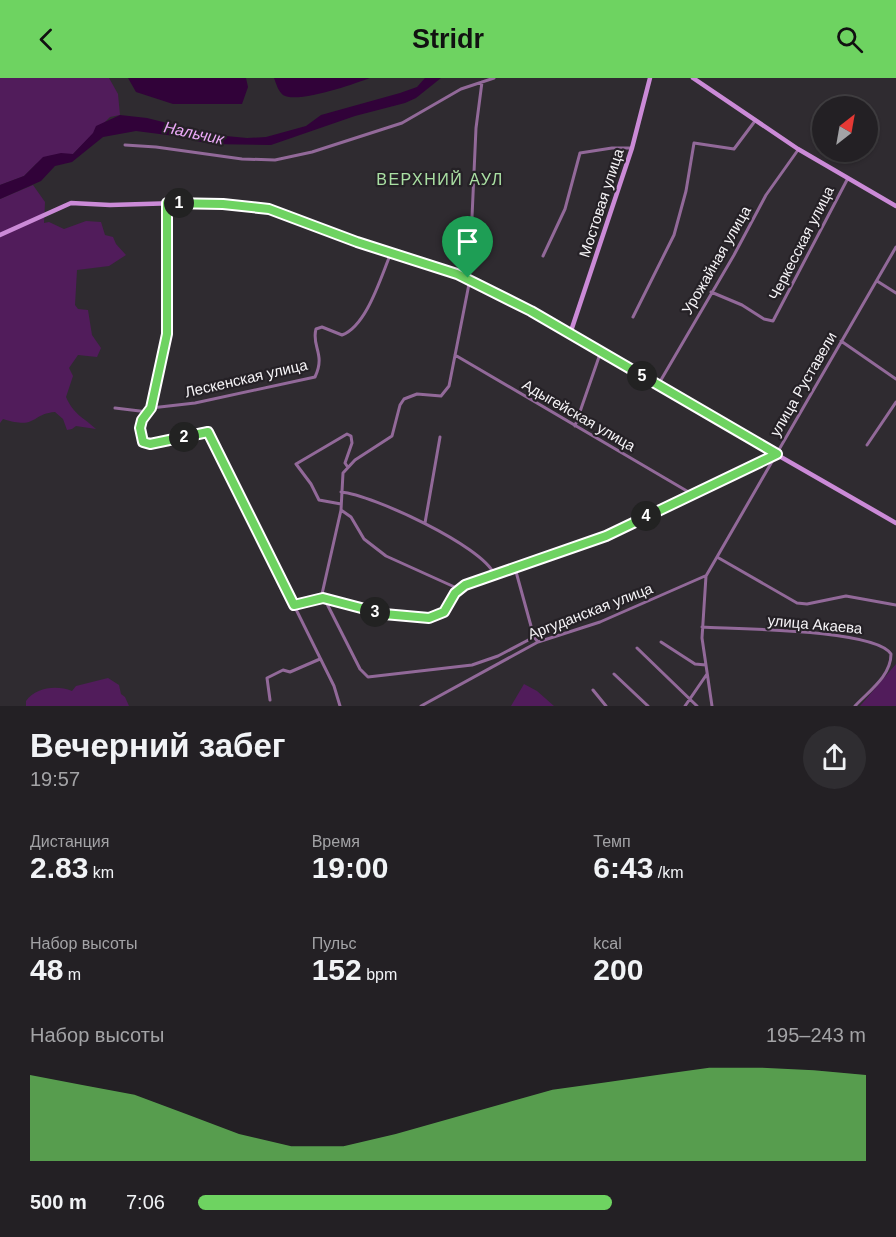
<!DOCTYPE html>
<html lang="ru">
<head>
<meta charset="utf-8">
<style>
	body { margin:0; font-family:Arial,sans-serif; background:#2f2d31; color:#f1f3f6; height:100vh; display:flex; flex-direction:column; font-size:22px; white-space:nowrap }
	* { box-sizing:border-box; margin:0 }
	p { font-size:20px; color:#a3a3a6 }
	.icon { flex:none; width:33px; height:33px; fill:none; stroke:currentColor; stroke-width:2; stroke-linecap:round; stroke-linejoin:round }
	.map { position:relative; height:628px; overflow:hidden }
	.details { display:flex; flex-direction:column; background:#232024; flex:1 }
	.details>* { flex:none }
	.needle { width:39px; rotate:31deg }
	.controls { position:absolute; left:812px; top:18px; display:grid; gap:12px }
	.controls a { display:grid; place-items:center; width:66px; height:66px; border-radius:50%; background:#232024; box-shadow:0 2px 4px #0004,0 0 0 2px #403e41; font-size:30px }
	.pin { position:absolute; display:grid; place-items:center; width:51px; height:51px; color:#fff; margin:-62px -26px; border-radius:50% 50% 50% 0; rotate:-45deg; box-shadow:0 0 6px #0007 }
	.pin .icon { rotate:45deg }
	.km { position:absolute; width:30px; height:30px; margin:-15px; border-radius:50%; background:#222; color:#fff; font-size:16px; line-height:30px; text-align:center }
	.round { display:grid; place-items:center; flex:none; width:63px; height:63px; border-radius:32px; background:#2f2d31 }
	.head { display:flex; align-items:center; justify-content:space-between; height:102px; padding:0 30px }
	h1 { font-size:33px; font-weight:700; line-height:45px }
	.stats { display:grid; grid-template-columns:repeat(3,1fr); gap:9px; height:102px; padding:6px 30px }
	.stats div { display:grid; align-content:center }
	.stats b { font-size:30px; font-weight:700 }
	.stats small { font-size:16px; font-weight:400 }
	.stats p { font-size:16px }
	.chart { height:168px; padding:12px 30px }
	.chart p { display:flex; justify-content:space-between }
	.chart svg { width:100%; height:108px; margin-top:6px; fill:#6ed361; opacity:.7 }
	ul { padding:0 30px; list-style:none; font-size:20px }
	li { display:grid; grid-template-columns:96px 72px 1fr; align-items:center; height:45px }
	li i { height:15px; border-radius:8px; background:#6ed361 }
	header { display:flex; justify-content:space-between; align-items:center; height:78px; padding:0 30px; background:#6ed361; color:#111; font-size:27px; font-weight:700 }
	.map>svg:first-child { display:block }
	.green { fill:#511c5b }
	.water { fill:#310239 }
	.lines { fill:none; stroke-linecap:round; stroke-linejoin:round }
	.street { stroke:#926999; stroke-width:3 }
	.secondary { stroke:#cb8ad7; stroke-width:4.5 }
	.route-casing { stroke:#fff; stroke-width:12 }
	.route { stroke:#6ed361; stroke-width:8 }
	.labels { text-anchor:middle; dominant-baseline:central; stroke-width:4.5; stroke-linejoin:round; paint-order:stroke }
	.street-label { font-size:15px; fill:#f6f4f7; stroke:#252126 }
	.water-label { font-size:16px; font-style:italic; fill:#eba9f7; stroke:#252126 }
	.neighbourhood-label { font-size:16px; letter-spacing:1.5px; fill:#aae0a3; stroke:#252126 }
</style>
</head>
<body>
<header><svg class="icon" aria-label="back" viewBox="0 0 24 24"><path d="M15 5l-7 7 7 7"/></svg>Stridr<svg class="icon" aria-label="search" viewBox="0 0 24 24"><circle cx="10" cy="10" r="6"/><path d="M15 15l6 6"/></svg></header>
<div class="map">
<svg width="896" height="628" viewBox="0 0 896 628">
	<rect width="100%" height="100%" fill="#2f2b30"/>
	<path class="green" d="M 0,0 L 109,0 L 118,16 L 120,37 L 110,39 L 73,76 L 49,78 L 36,86 L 24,98 L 0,107 Z
		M 33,107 L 45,124 L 44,145 L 49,144 L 64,151 L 86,143 L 101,144 L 105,157 L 113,159 L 116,166 L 126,177 L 109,188 L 77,192 L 75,227 L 78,231 L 88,232 L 92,257 L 101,270 L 97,279 L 78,277 L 69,290 L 73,298 L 66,319 C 74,337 82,338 96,351 L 76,348 L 72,351 L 67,352 L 63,341 L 55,334 C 30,336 38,352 3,341 L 0,345 L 0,121 Z
		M 896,586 L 896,628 L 860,628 Z
		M 108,600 L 119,607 L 121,616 L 125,619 L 129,628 L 26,628 L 26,623 C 36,609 57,607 72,613 L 76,608 Z
		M 524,606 L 537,613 L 554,628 L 511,628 Z"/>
	<path class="water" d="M 128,0 L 246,0 L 248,9 L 242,26 L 173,26 L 136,14 Z
		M 274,0 L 370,0 C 354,6 297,26 283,17 C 278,13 276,5 274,0 Z
		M 425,0 L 441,0 L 416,20 L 405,25 L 355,38 L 271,67 L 210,66 L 175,58 L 136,53 L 103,59 L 72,84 L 55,88 L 41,103 L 0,121 L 0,107 L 24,98 L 43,79 L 61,75 L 73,76 L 93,55 L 96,48 L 120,37 L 147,40 L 215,57 L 247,60 L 266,59 L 306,48 L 321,37 L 400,15 L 417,9 Z"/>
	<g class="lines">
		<path class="street" d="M 482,4 L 476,50 L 469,206 L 449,308 L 441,318 L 417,316 L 404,321 L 400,327 L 392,358 L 355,382 L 343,395 L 341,432 L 322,516 L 360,591 L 368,599 L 472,587 L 498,578 L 534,559
			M 125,67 L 156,69 L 242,81 L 275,82 L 312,74 L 402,45 L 461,11 L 494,0
			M 543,178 L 565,131 L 580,75 L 612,70 L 632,70
			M 877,203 L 896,215
			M 711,214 L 742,227 L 764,241 L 773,243 L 848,100
			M 633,239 L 674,157 L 686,113 L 694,65 L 734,71 L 755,43
			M 841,263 L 896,301
			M 455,277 L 692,416
			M 658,307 L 734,177 L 766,117 L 798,72
			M 115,330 L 148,334
			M 151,330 C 142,340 134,356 146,366 L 208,354 L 334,608 L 340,628
			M 151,330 L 195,325 L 315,299 C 326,276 311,268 316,251 L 322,249 L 342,257 C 367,248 381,198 391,175
			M 151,330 L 167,256 L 167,125
			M 575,348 L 600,276
			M 867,367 L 896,324
			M 341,414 C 373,417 482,468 494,496
			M 341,426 L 319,422 L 311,406 L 296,386 L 347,356 L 351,358 L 352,365 L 345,385 L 347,388
			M 341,432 L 351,439 L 364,461 L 386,478 L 459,511
			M 425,445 L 440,359
			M 717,479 L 797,525 L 807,526 L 846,518 L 896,527
			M 515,490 L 534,559 L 538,564
			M 294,527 L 323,520 L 384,536 L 429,540 L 444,535 L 455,515 L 465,507 L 606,457 L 775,377
			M 702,549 C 736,551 875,551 891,576 C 891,598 869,613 855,628
			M 661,564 L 695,586 L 706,587
			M 637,570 L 697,628
			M 614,596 L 648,628
			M 593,612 L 606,628
			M 270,622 L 267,600 L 283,592 L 290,594 L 320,581
			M 421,628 L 538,564 L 600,544 L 705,498
			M 685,628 L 707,596
			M 712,628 L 702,560 L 706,498 L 896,169"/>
		<path class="secondary" d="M 693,0 L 798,71 L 896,128
			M 0,157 L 71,125 L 110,127 L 178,125 L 252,128 L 280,134 L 357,164 L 457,196 L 483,208 L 896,445
			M 570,256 L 632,70 L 650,0"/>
	</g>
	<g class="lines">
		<defs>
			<path id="route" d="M 167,125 L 223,126 L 269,131 L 357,164 L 457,196 L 531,233 L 777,376 L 606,458 L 465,507 L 455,515 L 444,534 L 429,540 L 384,536 L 323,520 L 294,527 L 208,354 L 150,366 L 143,364 L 140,350 L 142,342 L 151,330 L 167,256 Z"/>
		</defs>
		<use href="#route" class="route-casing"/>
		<use href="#route" class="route"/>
	</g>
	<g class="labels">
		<g class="street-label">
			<text transform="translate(601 125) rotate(-72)">Мостовая улица</text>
			<text transform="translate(801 165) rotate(-63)">Черкесская улица</text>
			<text transform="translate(716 182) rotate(-60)">Урожайная улица</text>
			<text transform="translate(246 300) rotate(-13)">Лескенская улица</text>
			<text transform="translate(803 306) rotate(-60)">улица Руставели</text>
			<text transform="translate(579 337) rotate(30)">Адыгейская улица</text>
			<text transform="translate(590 533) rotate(-21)">Аргуданская улица</text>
			<text transform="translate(815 546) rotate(5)">улица Акаева</text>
		</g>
		<g class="water-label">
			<text transform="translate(194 55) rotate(12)">Нальчик</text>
		</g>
		<g class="neighbourhood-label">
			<text x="440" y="101">ВЕРХНИЙ АУЛ</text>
		</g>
	</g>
</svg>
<div class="controls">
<a><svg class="needle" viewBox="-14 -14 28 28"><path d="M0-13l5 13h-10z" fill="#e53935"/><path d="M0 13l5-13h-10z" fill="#a3a3a6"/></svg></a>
</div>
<div class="pin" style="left:468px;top:200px;background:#1e9e55"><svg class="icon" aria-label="arrive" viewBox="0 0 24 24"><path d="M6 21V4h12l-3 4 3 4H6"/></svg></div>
<b class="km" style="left:179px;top:125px">1</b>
<b class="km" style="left:184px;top:359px">2</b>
<b class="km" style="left:375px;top:534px">3</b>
<b class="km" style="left:646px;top:438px">4</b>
<b class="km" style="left:642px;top:298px">5</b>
</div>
<section class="details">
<div class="head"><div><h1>Вечерний забег</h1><p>19:57</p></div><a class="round"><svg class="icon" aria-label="share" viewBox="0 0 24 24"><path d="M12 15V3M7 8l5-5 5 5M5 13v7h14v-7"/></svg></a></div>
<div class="stats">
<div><p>Дистанция</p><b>2.83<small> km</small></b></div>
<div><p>Время</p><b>19:00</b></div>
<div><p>Темп</p><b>6:43<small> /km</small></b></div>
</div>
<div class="stats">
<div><p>Набор высоты</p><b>48<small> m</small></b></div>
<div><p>Пульс</p><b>152<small> bpm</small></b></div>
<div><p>kcal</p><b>200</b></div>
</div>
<div class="chart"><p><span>Набор высоты</span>195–243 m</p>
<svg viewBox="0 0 160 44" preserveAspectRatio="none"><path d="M0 44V9L10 13L20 17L30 25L40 33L50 38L60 38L70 33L80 27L90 21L100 15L110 12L120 9L130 6L140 6L150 7L160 9V44z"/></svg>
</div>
<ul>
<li><b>500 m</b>7:06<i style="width:62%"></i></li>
</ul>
</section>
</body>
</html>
